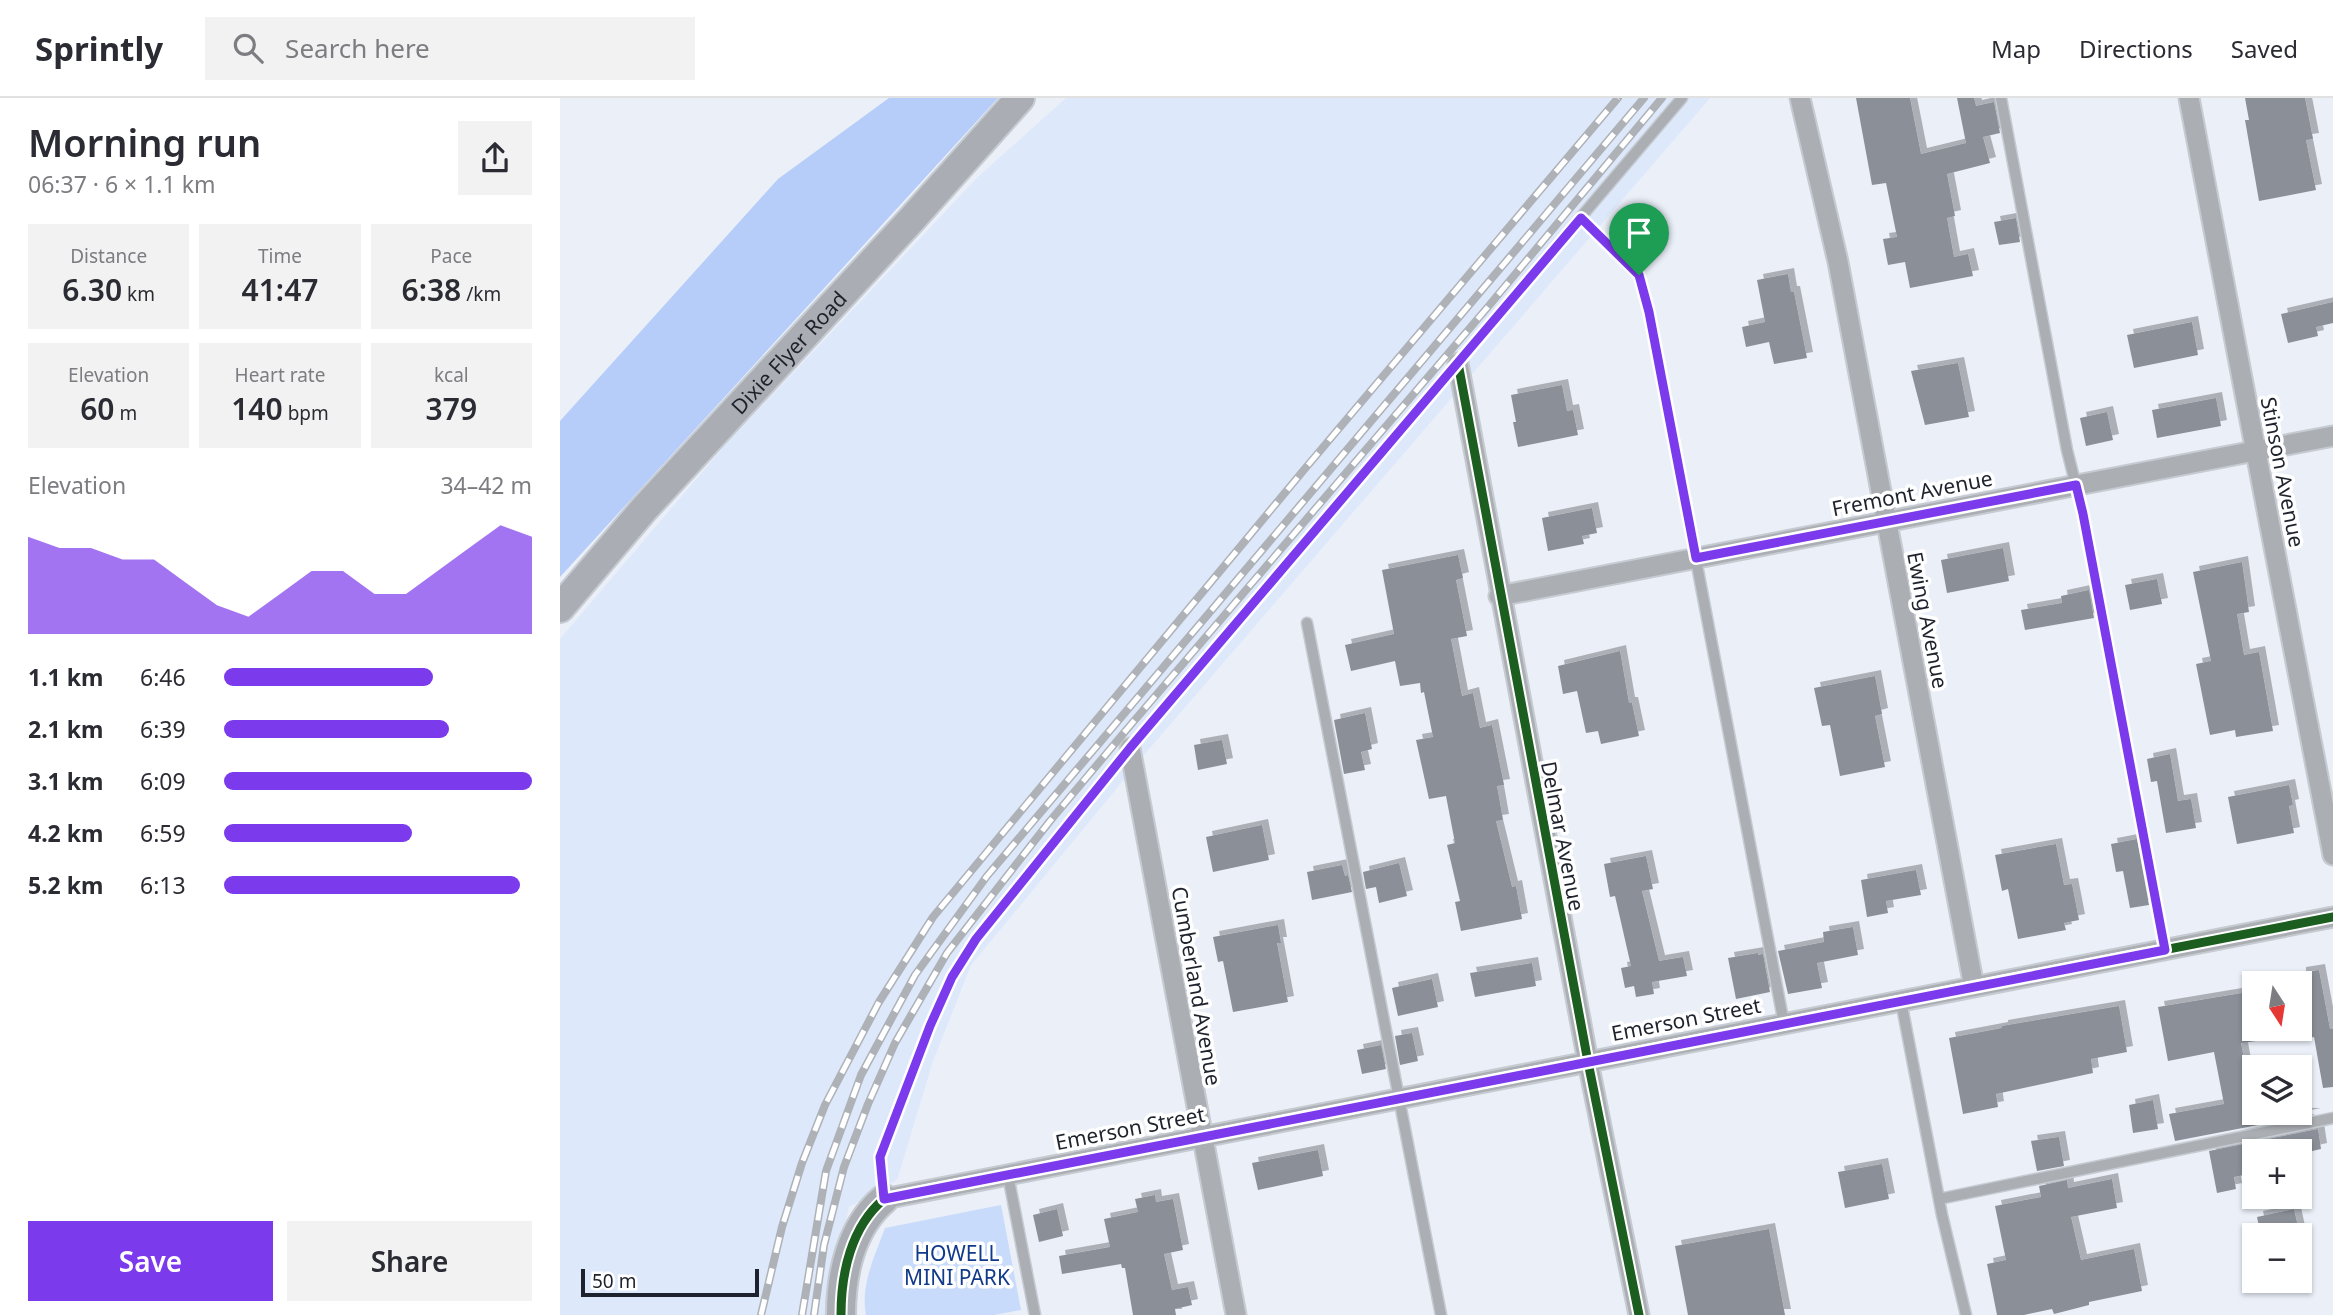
<!DOCTYPE html>
<html lang="en">
<head>
<meta charset="utf-8">
<style>
	body { margin:0; font-family:"Noto Sans",sans-serif; background:#f2f2f3; color:#2b2b33; height:100vh; display:flex; flex-direction:column; font-size:26px; white-space:nowrap }
	* { box-sizing:border-box; margin:0 }
	p { font-size:23px; color:#7c7c81 }
	.icon { flex:none; width:38px; height:38px; fill:none; stroke:currentColor; stroke-width:2; stroke-linecap:round; stroke-linejoin:round }
	.map { position:relative; flex:1; overflow:hidden }
	.details { display:flex; flex-direction:column; background:#fff; width:560px }
	.details>* { flex:none }
	.needle { width:46px; rotate:168deg }
	.buttons { position:absolute; left:1682px; top:873px; display:grid; gap:14px }
	.buttons a { display:grid; place-items:center; width:70px; height:70px; border-radius:0px; background:#fff; box-shadow:0 2px 5px #0004; font-size:35px }
	.scale { position:absolute; left:21px; bottom:18px; width:178px; box-sizing:border-box; padding-left:7px; border:4px solid #1d222c; border-top:0; font-size:19px; line-height:24px; white-space:nowrap; color:#1d222c; -webkit-text-stroke:5px #fff; paint-order:stroke }
	.pin { position:absolute; display:grid; place-items:center; width:60px; height:60px; color:#fff; margin:-72px -30px; border-radius:50% 50% 50% 0; rotate:-45deg; box-shadow:0 0 7px #0007 }
	.pin .icon { rotate:45deg }
	.round { display:grid; place-items:center; flex:none; width:74px; height:74px; border-radius:0px; background:#f2f2f3 }
	.overview { display:flex; align-items:center; justify-content:space-between; height:119px; padding:0 28px }
	h1 { font-size:38px; font-weight:600; line-height:52px }
	.figures { display:grid; grid-template-columns:repeat(3,1fr); gap:10px; height:119px; padding:7px 28px }
	.figures div { display:grid; align-content:center; border-radius:0px; background:#f2f2f3; text-align:center }
	.figures b { font-size:30px; font-weight:600 }
	.figures small { font-size:19px; font-weight:400 }
	.figures p { font-size:19px }
	.chart { height:196px; padding:14px 28px }
	.chart p { display:flex; justify-content:space-between }
	.chart svg { width:100%; height:126px; margin-top:7px; fill:#7c3aed; opacity:.7 }
	.button { display:flex; gap:14px; margin-top:auto; padding:14px 28px }
	.button a { flex:1; height:80px; border-radius:0px; background:#7c3aed; color:#fff; font-size:28px; font-weight:600; line-height:80px; text-align:center }
	.button a+a { background:#f2f2f3; color:#2b2b33 }
	ul { padding:0 28px; list-style:none; font-size:23px }
	li { display:grid; grid-template-columns:112px 84px 1fr; align-items:center; height:52px }
	li i { height:18px; border-radius:9px; background:#7c3aed }
	header { display:flex; align-items:center; gap:42px; box-sizing:border-box; height:98px; padding:0 35px; background:#fff; border-bottom:2px solid #e1e1e2 }
	header strong { font-size:33px }
	nav { display:flex; gap:38px; margin-inline-start:auto; font-size:24px }
	.search { width:490px; height:63px; background:#f2f2f3; display:flex; align-items:center; gap:18px; box-sizing:border-box; padding:0 24px; border-radius:0px; color:#7c7c81; font-size:26px }
	main { display:flex; flex:1; min-height:0 }
	.map>svg:first-child { display:block }
	.built { fill:#dde8fb }
	.green { fill:#c9dbfa }
	.forest { fill:#b5cdf8 }
	.building { fill:#8b9098; filter:url(#shadow) }
	.lines { fill:none; stroke-linecap:round; stroke-linejoin:round }
	.lane-casing { stroke:#c6cbd2; stroke-width:13 }
	.street-casing { stroke:#c6cbd2; stroke-width:23 }
	.secondary-casing { stroke:#c6cbd2; stroke-width:32 }
	.lane { stroke:#abaeb3; stroke-width:10 }
	.street { stroke:#abaeb3; stroke-width:19 }
	.secondary { stroke:#aaaeb4; stroke-width:28 }
	.rail-casing { stroke:#aeb2b7; stroke-width:8 }
	.rail { stroke:#fff; stroke-width:5; stroke-dasharray:16; stroke-linecap:butt }
	.cycleway-casing { stroke:#fff; stroke-width:13 }
	.cycleway { stroke:#1b5e20; stroke-width:9 }
	.route-casing { stroke:#fff; stroke-width:14 }
	.route { stroke:#7c3aed; stroke-width:9 }
	.labels { text-anchor:middle; dominant-baseline:central; stroke-width:7; stroke-linejoin:round; paint-order:stroke }
	.street-label { font-size:21px; fill:#1d222c; stroke:#fff }
	.park-label { font-size:21px; fill:#113a8a; stroke:#fff }
</style>
</head>
<body>
<header>
<strong>Sprintly</strong>
<div class="search"><svg class="icon" aria-label="search" viewBox="0 0 24 24"><circle cx="10" cy="10" r="6"/><path d="M15 15l6 6"/></svg>Search here</div>
<nav><a>Map</a><a>Directions</a><a>Saved</a></nav>
</header>
<main>
<section class="details">
<div class="overview"><div><h1>Morning run</h1><p>06:37 · 6 × 1.1 km</p></div><a class="round"><svg class="icon" aria-label="share" viewBox="0 0 24 24"><path d="M12 15V3M7 8l5-5 5 5M5 13v7h14v-7"/></svg></a></div>
<div class="figures">
<div><p>Distance</p><b>6.30<small> km</small></b></div>
<div><p>Time</p><b>41:47</b></div>
<div><p>Pace</p><b>6:38<small> /km</small></b></div>
</div>
<div class="figures">
<div><p>Elevation</p><b>60<small> m</small></b></div>
<div><p>Heart rate</p><b>140<small> bpm</small></b></div>
<div><p>kcal</p><b>379</b></div>
</div>
<div class="chart"><p><span>Elevation</span>34–42 m</p>
<svg viewBox="0 0 160 44" preserveAspectRatio="none"><path d="M0 44V10L10 14L20 14L30 18L40 18L50 26L60 34L70 38L80 30L90 22L100 22L110 30L120 30L130 22L140 14L150 6L160 10V44z"/></svg>
</div>
<ul>
<li><b>1.1 km</b>6:46<i style="width:68%"></i></li>
<li><b>2.1 km</b>6:39<i style="width:73%"></i></li>
<li><b>3.1 km</b>6:09<i style="width:100%"></i></li>
<li><b>4.2 km</b>6:59<i style="width:61%"></i></li>
<li><b>5.2 km</b>6:13<i style="width:96%"></i></li>
</ul>
<div class="button"><a>Save</a><a>Share</a></div>
</section>
<div class="map">
<svg width="1773" height="1217" viewBox="0 0 1773 1217">
	<defs>
		<filter id="shadow"><feDropShadow dx="6" dy="-6" stdDeviation="0" flood-color="#0004"/></filter>
	</defs>
	<rect width="100%" height="100%" fill="#eaeff8"/>
	<path class="built" d="M 506,0 L 1150,0 L 589,651 L 411,867 L 373,963 L 337,1082 L 289,1109 L 274,1178 L 273,1217 L 0,1217 L 0,541 L 167,345 L 418,79 Z"/>
	<path class="green" d="M 441,1107 L 461,1212 L 434,1217 L 306,1217 C 300,1187 315,1158 325,1130 Z"/>
	<path class="forest" d="M 329,0 L 438,0 L 0,479 L 0,323 L 218,81 Z"/>
	<path class="building" d="M 1296,0 L 1350,0 L 1361,56 L 1406,45 L 1397,0 L 1414,0 L 1416,8 L 1434,4 L 1440,35 L 1423,39 L 1430,65 L 1387,76 L 1395,118 L 1387,120 L 1394,159 L 1408,156 L 1413,178 L 1350,190 L 1345,164 L 1328,167 L 1323,141 L 1337,139 L 1326,85 L 1312,87 Z
		M 1685,0 L 1745,0 L 1753,41 L 1746,42 L 1756,92 L 1699,103 L 1685,22 L 1689,22 Z
		M 1456,120 L 1460,144 L 1439,147 L 1434,124 Z
		M 1228,176 L 1231,194 L 1234,194 L 1247,260 L 1214,266 L 1209,244 L 1186,249 L 1182,229 L 1205,224 L 1197,182 Z
		M 1773,204 L 1773,225 L 1756,229 L 1758,238 L 1728,245 L 1721,216 Z
		M 1632,224 L 1638,257 L 1574,270 L 1567,237 Z
		M 1398,265 L 1409,319 L 1365,327 L 1351,273 Z
		M 1002,287 L 1007,313 L 1013,312 L 1018,337 L 958,349 L 953,324 L 956,324 L 951,297 Z
		M 1656,300 L 1661,328 L 1597,340 L 1592,312 Z
		M 1547,314 L 1553,342 L 1526,348 L 1520,320 Z
		M 1032,410 L 1037,435 L 1022,438 L 1024,446 L 988,453 L 982,420 Z
		M 1443,450 L 1449,483 L 1387,495 L 1381,462 Z
		M 898,457 L 903,480 L 896,482 L 907,538 L 891,541 L 902,598 L 913,595 L 920,630 L 932,627 L 944,687 L 937,688 L 943,722 L 936,723 L 952,789 L 956,788 L 962,821 L 901,833 L 895,804 L 900,803 L 887,747 L 895,745 L 886,698 L 869,701 L 856,642 L 873,639 L 864,594 L 861,595 L 860,585 L 840,588 L 835,563 L 791,573 L 785,547 L 834,536 L 822,472 Z
		M 1682,464 L 1689,514 L 1677,516 L 1684,557 L 1699,554 L 1713,633 L 1676,639 L 1675,632 L 1650,637 L 1636,566 L 1651,563 L 1633,474 Z
		M 1597,481 L 1602,506 L 1570,512 L 1565,487 Z
		M 1529,492 L 1534,520 L 1465,532 L 1461,512 L 1502,505 L 1501,498 Z
		M 1060,553 L 1069,605 L 1072,605 L 1079,638 L 1041,646 L 1038,633 L 1026,635 L 1017,593 L 1003,596 L 998,568 Z
		M 1315,578 L 1322,616 L 1315,618 L 1325,669 L 1280,678 L 1270,627 L 1262,628 L 1254,590 Z
		M 805,615 L 812,651 L 801,654 L 805,672 L 784,676 L 774,622 Z
		M 662,642 L 667,666 L 638,672 L 634,647 Z
		M 1610,656 L 1618,703 L 1631,701 L 1636,730 L 1606,735 L 1597,683 L 1591,684 L 1587,661 Z
		M 1729,687 L 1733,707 L 1729,708 L 1734,735 L 1677,746 L 1668,699 Z
		M 702,727 L 709,762 L 653,774 L 646,739 Z
		M 1577,741 L 1589,807 L 1570,810 L 1563,773 L 1556,774 L 1551,746 Z
		M 1496,746 L 1504,787 L 1512,786 L 1519,822 L 1504,825 L 1506,832 L 1458,841 L 1448,791 L 1442,793 L 1435,757 Z
		M 1086,758 L 1093,791 L 1082,793 L 1099,863 L 1123,859 L 1127,878 L 1092,884 L 1094,896 L 1076,899 L 1074,888 L 1065,890 L 1061,870 L 1071,868 L 1055,798 L 1050,799 L 1044,766 Z
		M 839,765 L 847,798 L 819,805 L 816,789 L 806,791 L 803,774 Z
		M 782,767 L 785,778 L 788,777 L 792,794 L 752,802 L 747,774 Z
		M 1356,772 L 1361,797 L 1326,803 L 1328,815 L 1307,819 L 1301,782 Z
		M 718,827 L 721,845 L 717,845 L 728,904 L 673,914 L 663,863 L 658,864 L 653,839 Z
		M 1293,829 L 1298,857 L 1257,865 L 1262,890 L 1228,896 L 1218,853 L 1264,844 L 1263,834 Z
		M 1198,855 L 1198,857 L 1203,856 L 1210,894 L 1176,901 L 1168,860 Z
		M 972,865 L 976,888 L 915,899 L 910,875 Z
		M 1759,872 L 1770,931 L 1773,931 L 1773,989 L 1763,990 L 1754,939 L 1742,941 L 1740,931 L 1740,875 Z
		M 872,881 L 878,909 L 838,918 L 832,890 Z
		M 1688,894 L 1696,943 L 1681,945 L 1694,1015 L 1755,1016 L 1615,1043 L 1609,1016 L 1664,1006 L 1654,954 L 1608,963 L 1598,909 Z
		M 1559,908 L 1567,954 L 1531,961 L 1533,975 L 1436,996 L 1438,1009 L 1403,1016 L 1389,940 L 1442,930 L 1442,928 Z
		M 852,935 L 858,963 L 840,967 L 835,938 Z
		M 821,947 L 826,971 L 802,976 L 797,952 Z
		M 1593,1002 L 1598,1031 L 1573,1035 L 1569,1007 Z
		M 1758,1031 L 1761,1051 L 1748,1054 L 1694,1054 L 1694,1075 L 1674,1079 L 1676,1091 L 1657,1095 L 1649,1053 Z
		M 1499,1039 L 1504,1068 L 1477,1073 L 1471,1043 Z
		M 758,1052 L 763,1078 L 698,1092 L 692,1065 Z
		M 1322,1066 L 1329,1101 L 1285,1110 L 1278,1074 Z
		M 1552,1081 L 1557,1110 L 1511,1119 L 1521,1162 L 1574,1151 L 1582,1193 L 1529,1204 L 1529,1207 L 1494,1216 L 1492,1211 L 1464,1217 L 1437,1217 L 1427,1166 L 1446,1162 L 1435,1108 L 1481,1099 L 1479,1088 L 1507,1082 L 1508,1090 Z
		M 595,1097 L 596,1104 L 613,1101 L 623,1152 L 604,1156 L 612,1192 L 628,1189 L 632,1207 L 615,1211 L 616,1217 L 573,1217 L 565,1170 L 562,1170 L 561,1166 L 502,1176 L 499,1158 L 550,1149 L 544,1121 L 578,1114 L 575,1101 Z
		M 497,1111 L 503,1138 L 479,1144 L 473,1117 Z
		M 1734,1111 L 1740,1138 L 1701,1138 L 1697,1119 Z
		M 1209,1131 L 1225,1217 L 1128,1217 L 1115,1148 Z"/>
	<g class="lines">
		<defs>
			<path id="lane" d="M 1441,0 L 1507,352 L 1523,416 L 1605,852
				M 1021,120 L 1079,177 L 1089,214 L 1224,926
				M 747,525 L 881,1217
				M 1341,903 L 1382,1117 L 1406,1217
				M 448,1077 L 475,1217
				M 324,1100 L 320,1059 L 370,928 L 392,879 L 416,841 L 549,675 L 1122,0
				M 1379,1101 L 1773,1020"/>
			<path id="street" d="M 1240,0 L 1278,164 L 1414,889
				M 1629,0 C 1677,252 1724,505 1773,757
				M 898,265 L 1028,964 L 1079,1217
				M 939,498 L 1773,338
				M 570,650 L 676,1217
				M 324,1101 L 1773,819"/>
			<g id="secondary">
				<path id="s1" d="M 0,510 L 84,411 L 352,121 L 460,0"/>
				<path d="M 281,1217 C 281,1175 291,1129 324,1101"/>
			</g>
		</defs>
		<use href="#lane" class="lane-casing"/>
		<use href="#street" class="street-casing"/>
		<use href="#secondary" class="secondary-casing"/>
		<use href="#lane" class="lane"/>
		<use href="#street" class="street"/>
		<use href="#secondary" class="secondary"/>
		<defs>
			<path id="rail" d="M 201,1217 L 222,1129 L 242,1065 L 265,1007 L 319,904 L 373,819 L 743,373 L 1058,0
				M 242,1217 L 266,1073 L 301,977 L 355,877 L 427,778 L 1084,0
				M 254,1217 L 264,1147 L 284,1069 L 308,1006 L 335,945 L 387,855 L 490,723 L 568,630 L 927,210 L 1102,0"/>
		</defs>
		<use href="#rail" class="rail-casing"/>
		<use href="#rail" class="rail"/>
		<defs>
			<path id="cycleway" d="M 898,265 L 1028,964 L 1079,1217
				M 281,1217 C 281,1175 291,1129 324,1101 L 1773,819"/>
		</defs>
		<use href="#cycleway" class="cycleway-casing"/>
		<use href="#cycleway" class="cycleway"/>
	</g>
	<g class="lines">
		<defs>
			<path id="route" d="M 1021,120 L 1079,177 L 1089,214 L 1136,460 L 1516,387 L 1523,416 L 1605,852 L 324,1101 L 320,1059 L 370,928 L 392,879 L 416,841 L 570,650 Z"/>
		</defs>
		<use href="#route" class="route-casing"/>
		<use href="#route" class="route"/>
	</g>
	<g class="labels">
		<g class="street-label">
			<text stroke="none"><textPath href="#s1" startOffset="343">Dixie Flyer Road</textPath></text>
			<text transform="translate(1723 374) rotate(79)">Stinson Avenue</text>
			<text transform="translate(1352 395) rotate(-11)">Fremont Avenue</text>
			<text transform="translate(1368 522) rotate(79)">Ewing Avenue</text>
			<text transform="translate(1003 738) rotate(79)">Delmar Avenue</text>
			<text transform="translate(637 888) rotate(80)">Cumberland Avenue</text>
			<text transform="translate(1126 921) rotate(-11)">Emerson Street</text>
			<text transform="translate(570 1030) rotate(-11)">Emerson Street</text>
		</g>
		<g class="park-label">
			<text x="397" y="1155">HOWELL<tspan x="397" dy="24">MINI PARK</tspan></text>
		</g>
	</g>
</svg>
<div class="buttons">
<a><svg class="needle" viewBox="-14 -14 28 28"><path d="M0-13l5 13h-10z" fill="#e53935"/><path d="M0 13l5-13h-10z" fill="#7c7c81"/></svg></a>
<a><svg class="icon" aria-label="layers" viewBox="0 0 24 24"><path d="M12 4l9 5-9 5-9-5zM3 14l9 5 9-5"/></svg></a>
<a>+</a>
<a>−</a>
</div>
<div class="scale">50 m</div>
<div class="pin" style="left:1079px;top:177px;background:#1e9e55"><svg class="icon" aria-label="arrive" viewBox="0 0 24 24"><path d="M6 21V4h12l-3 4 3 4H6"/></svg></div>
</div>
</main>
</body>
</html>
